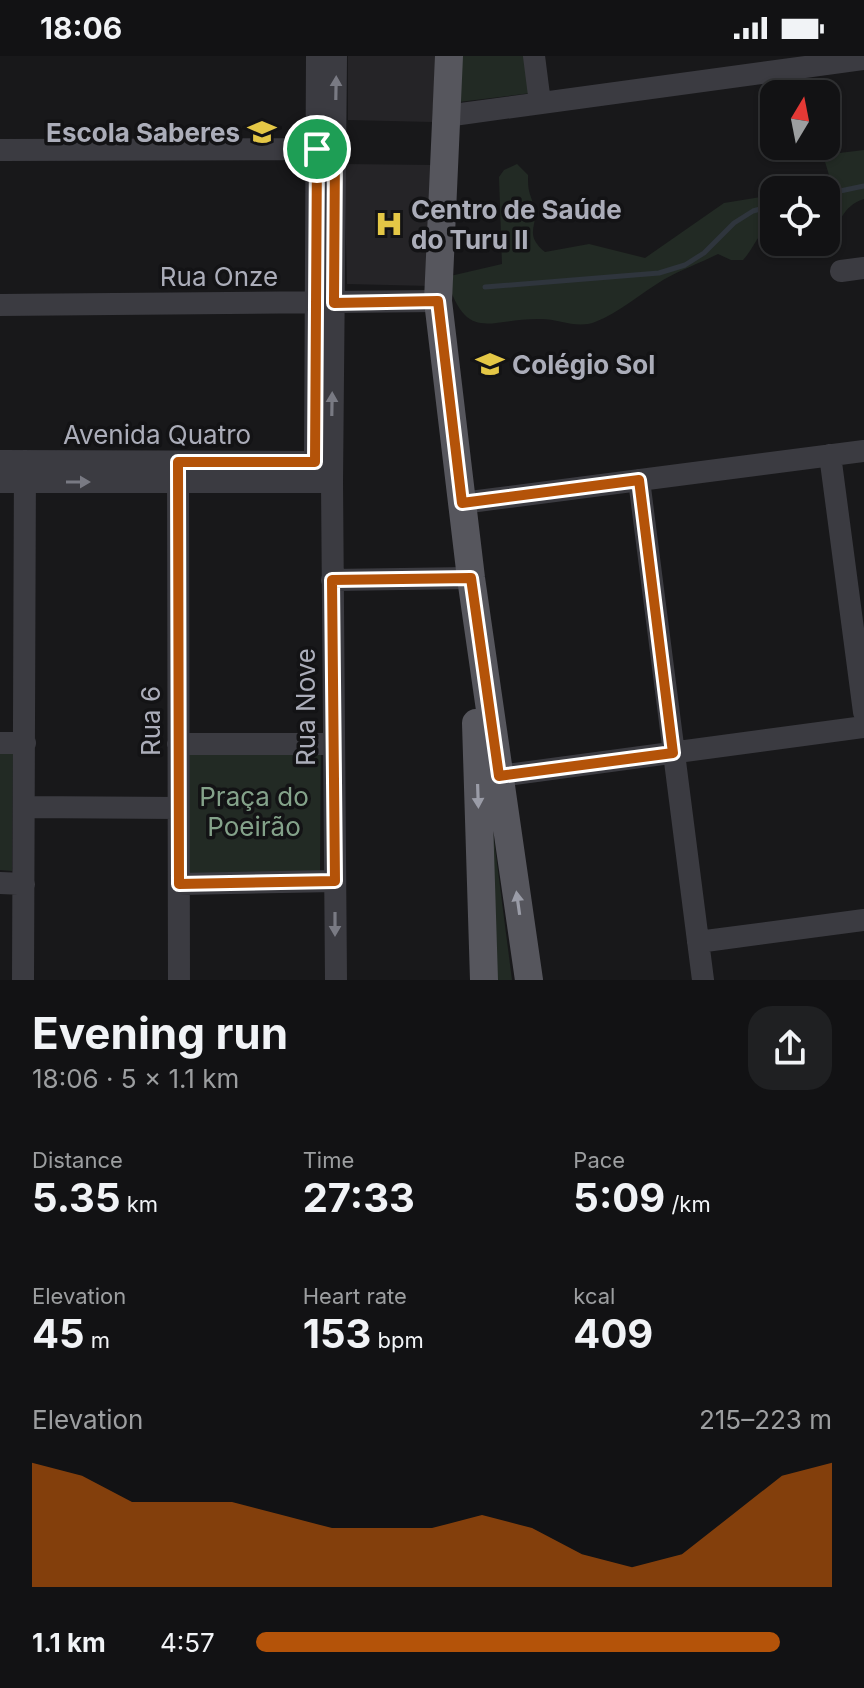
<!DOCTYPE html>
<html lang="en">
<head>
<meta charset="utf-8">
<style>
	body { margin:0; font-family:Inter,sans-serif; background:#1f2022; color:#f1f3f6; height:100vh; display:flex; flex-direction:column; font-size:30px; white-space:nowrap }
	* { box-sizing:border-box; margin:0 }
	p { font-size:26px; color:#9c9ea0 }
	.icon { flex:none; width:44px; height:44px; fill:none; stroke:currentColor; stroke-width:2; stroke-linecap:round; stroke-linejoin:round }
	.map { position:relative; height:924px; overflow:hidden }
	.drawer { display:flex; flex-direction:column; background:#121214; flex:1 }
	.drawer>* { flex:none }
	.needle { width:52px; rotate:10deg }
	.fabs { position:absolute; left:760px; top:24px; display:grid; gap:16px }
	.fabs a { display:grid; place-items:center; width:80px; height:80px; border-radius:16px; background:#121214; box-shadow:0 2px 6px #0004,0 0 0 2px #313234; font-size:40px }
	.pin { position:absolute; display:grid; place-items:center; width:68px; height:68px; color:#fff; margin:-34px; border:4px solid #fff; border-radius:50%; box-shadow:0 2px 8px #0007 }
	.round { display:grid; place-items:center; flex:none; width:84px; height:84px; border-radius:24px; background:#1f2022 }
	.head { display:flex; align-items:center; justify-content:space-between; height:136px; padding:0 32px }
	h1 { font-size:44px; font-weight:700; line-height:60px }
	.figures { display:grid; grid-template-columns:repeat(3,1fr); gap:12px; height:136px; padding:8px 32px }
	.figures div { display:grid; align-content:center }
	.figures b { font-size:40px; font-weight:700 }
	.figures small { font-size:22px; font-weight:400 }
	.figures p { font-size:22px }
	.chart { height:224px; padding:16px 32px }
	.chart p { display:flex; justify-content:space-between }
	.chart svg { width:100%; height:144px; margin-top:8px; fill:#b45309; opacity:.7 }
	ul { padding:0 32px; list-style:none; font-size:26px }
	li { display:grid; grid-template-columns:128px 96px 1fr; align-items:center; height:60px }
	li i { height:20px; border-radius:10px; background:#b45309 }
	.status { display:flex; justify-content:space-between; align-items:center; height:56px; padding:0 40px; background:#121214; direction:ltr }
	.status svg { height:22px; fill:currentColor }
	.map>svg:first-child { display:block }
	.built { fill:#252427 }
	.green { fill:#222a24 }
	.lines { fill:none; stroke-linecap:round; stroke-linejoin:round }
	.stream { stroke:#2f353d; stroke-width:5 }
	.minor { stroke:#3b3b41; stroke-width:22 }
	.major { stroke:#56565d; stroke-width:28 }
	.oneway { fill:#797a83 }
	.oneway2 { fill:#9a9ca7 }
	.route-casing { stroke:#fff; stroke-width:16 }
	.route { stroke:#b45309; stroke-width:10 }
	.labels { text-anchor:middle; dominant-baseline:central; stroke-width:7; stroke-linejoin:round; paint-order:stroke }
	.poi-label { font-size:26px; font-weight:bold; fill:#abadb9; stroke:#131315; text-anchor:start }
	.street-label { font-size:26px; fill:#abadb9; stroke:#131315 }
	.park-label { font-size:26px; fill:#84a28a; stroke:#131315 }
</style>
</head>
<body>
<div class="status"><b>18:06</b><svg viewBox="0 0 49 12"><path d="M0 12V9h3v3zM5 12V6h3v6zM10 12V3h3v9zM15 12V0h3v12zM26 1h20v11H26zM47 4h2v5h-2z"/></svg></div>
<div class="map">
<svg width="864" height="924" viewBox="0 0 864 924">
	<rect width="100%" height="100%" fill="#18181a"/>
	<path class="built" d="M 348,0 L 436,0 L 432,66 L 348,64 Z
		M 344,108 L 434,109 L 431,230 L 347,228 Z"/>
	<path class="green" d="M 462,0 L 526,0 L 531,37 L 459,46 Z
		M 864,94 L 864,143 C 840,151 843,167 826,183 L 826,134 L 802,134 L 832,129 L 823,99 Z
		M 517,108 L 528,119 C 528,136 529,134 534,150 C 540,169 522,177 545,196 L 589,188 L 645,202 L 724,147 L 774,139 L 774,167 C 758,175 755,191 743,204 L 731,204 L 718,198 C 700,207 680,214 663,224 C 640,238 620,256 595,266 C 577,273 559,263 541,263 C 488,262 467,289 446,221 L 502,208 L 499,121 L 504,114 Z
		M 482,690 L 512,924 L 492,924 Z
		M 0,691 L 13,691 L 12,815 L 0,814 Z
		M 321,691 L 320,816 L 185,821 L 189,694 Z"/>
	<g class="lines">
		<path class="stream" d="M 826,138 L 864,130
			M 485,231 L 659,217 L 685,209 L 704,197 L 734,167 L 753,155 L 774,149"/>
		<path class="minor" d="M 534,0 L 540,47
			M 446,60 L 864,3
			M 0,94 L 331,93
			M 841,215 L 864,212
			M 0,249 L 438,245
			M 830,399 L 864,656
			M 0,405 L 315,406
			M 178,406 L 179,924
			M 315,406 L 317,0
			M 639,424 L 703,924
			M 0,426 L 332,426
			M 462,447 L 864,395
			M 332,524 L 471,522
			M 0,687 L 25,687
			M 178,688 L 334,688
			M 499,720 L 864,671
			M 24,751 L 178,752
			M 0,827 L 24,828
			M 179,828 L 335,825
			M 698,886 L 864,864
			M 23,924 L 25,405
			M 336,924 L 332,426 L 336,0"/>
		<path class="major" d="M 449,0 L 438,245 L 471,522 L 529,924
			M 476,667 L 484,924"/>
	</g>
	<defs><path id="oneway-solid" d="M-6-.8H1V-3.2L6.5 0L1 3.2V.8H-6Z" transform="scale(2)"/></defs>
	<g class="oneway">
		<use href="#oneway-solid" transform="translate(336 32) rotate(-89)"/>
		<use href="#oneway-solid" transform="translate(332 348) rotate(-89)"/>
		<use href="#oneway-solid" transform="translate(78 426)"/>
		<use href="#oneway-solid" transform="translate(335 868) rotate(90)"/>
	</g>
	<g class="oneway2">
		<use href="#oneway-solid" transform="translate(478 740) rotate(88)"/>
		<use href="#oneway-solid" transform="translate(518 847) rotate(-98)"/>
	</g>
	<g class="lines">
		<defs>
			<path id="route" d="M 317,93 L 335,93 L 334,247 L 438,245 L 462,447 L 639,424 L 673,697 L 499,720 L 471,522 L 332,524 L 335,825 L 179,828 L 178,406 L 315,406 Z"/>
		</defs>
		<use href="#route" class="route-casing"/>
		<use href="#route" class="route"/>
	</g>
	<defs>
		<symbol id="school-bare" viewBox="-9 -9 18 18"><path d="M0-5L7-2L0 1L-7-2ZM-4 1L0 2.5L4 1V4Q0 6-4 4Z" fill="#e4c746" stroke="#131315" stroke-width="2.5" paint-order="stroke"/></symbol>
		<symbol id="hospital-bare" viewBox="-9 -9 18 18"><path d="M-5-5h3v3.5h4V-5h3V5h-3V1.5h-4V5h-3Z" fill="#e4c746" stroke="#131315" stroke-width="2.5" paint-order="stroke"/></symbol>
	</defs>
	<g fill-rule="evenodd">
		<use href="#school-bare" x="242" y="56" width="40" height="40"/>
		<use href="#hospital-bare" x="369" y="148" width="40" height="40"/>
		<use href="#school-bare" x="470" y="288" width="40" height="40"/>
	</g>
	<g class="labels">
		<g class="poi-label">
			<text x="240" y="76" text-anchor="end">Escola Saberes</text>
			<text x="411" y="153">Centro de Saúde<tspan x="411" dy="30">do Turu II</tspan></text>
			<text x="512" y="308">Colégio Sol</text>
		</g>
		<g class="street-label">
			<text x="219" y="220">Rua Onze</text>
			<text x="157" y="378">Avenida Quatro</text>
			<text transform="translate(305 651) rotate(-90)">Rua Nove</text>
			<text transform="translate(150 665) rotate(-90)">Rua 6</text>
		</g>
		<g class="park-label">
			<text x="254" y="740">Praça do<tspan x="254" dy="30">Poeirão</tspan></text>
		</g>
	</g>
</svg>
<div class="fabs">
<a><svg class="needle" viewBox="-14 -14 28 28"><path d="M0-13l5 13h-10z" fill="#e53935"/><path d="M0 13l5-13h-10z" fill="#9c9ea0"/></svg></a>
<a><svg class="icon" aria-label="locate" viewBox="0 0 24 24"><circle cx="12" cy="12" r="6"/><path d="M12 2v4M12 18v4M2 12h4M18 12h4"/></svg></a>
</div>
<div class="pin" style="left:317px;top:93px;background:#1e9e55"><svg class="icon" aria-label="arrive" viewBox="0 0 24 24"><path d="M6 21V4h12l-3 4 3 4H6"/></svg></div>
</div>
<section class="drawer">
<div class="head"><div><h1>Evening run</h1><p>18:06 · 5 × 1.1 km</p></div><a class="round"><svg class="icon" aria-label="share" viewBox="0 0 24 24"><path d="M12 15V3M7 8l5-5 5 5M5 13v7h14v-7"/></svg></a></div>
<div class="figures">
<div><p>Distance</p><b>5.35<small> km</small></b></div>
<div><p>Time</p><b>27:33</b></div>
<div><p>Pace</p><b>5:09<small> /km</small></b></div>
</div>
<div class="figures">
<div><p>Elevation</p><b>45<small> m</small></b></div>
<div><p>Heart rate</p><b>153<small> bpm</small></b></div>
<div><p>kcal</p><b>409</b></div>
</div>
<div class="chart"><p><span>Elevation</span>215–223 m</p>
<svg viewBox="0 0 160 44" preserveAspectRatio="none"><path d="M0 44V6L10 10L20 18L30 18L40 18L50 22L60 26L70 26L80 26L90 22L100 26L110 34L120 38L130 34L140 22L150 10L160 6V44z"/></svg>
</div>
<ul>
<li><b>1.1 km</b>4:57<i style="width:91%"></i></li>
</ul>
</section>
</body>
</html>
